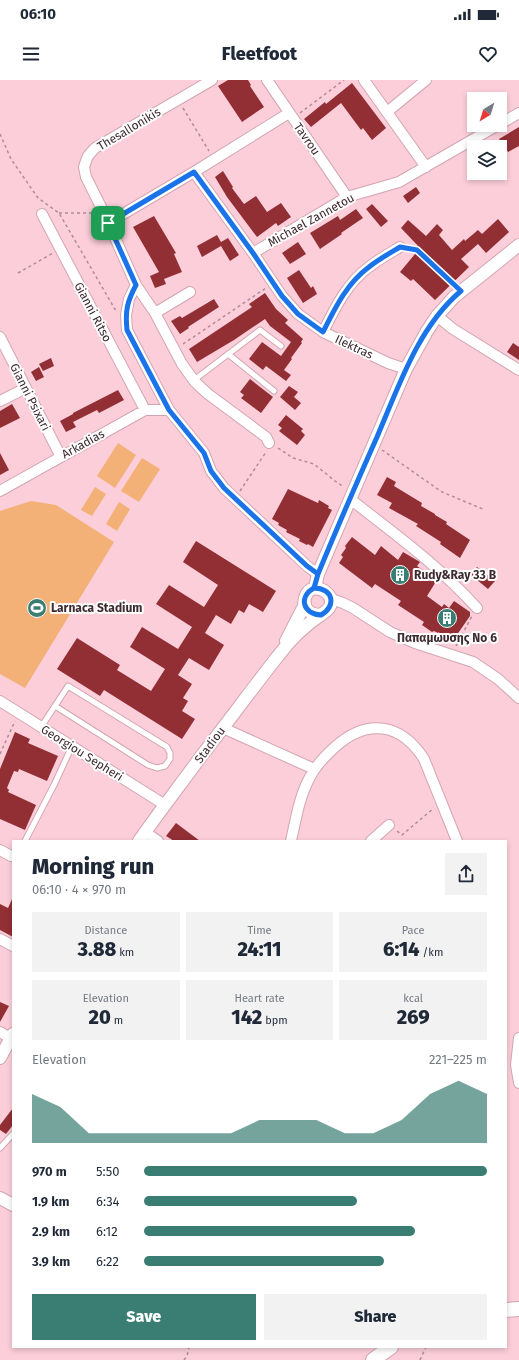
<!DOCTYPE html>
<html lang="en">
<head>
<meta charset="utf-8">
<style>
	body { margin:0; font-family:"Fira Sans",sans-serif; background:#f2f2f3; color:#1f2937; height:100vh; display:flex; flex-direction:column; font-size:15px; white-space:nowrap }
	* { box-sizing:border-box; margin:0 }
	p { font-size:13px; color:#747a83 }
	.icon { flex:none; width:22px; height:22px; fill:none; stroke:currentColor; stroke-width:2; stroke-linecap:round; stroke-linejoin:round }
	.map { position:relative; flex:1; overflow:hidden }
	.side { position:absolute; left:12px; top:760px; width:495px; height:508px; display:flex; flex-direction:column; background:#fff; border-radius:0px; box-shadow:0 2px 6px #0003 }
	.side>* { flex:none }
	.needle { width:26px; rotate:218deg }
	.tools { position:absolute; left:467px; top:12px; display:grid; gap:8px }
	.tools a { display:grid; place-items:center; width:40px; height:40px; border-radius:0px; background:#fff; box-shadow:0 2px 6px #0003; font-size:20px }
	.pin { position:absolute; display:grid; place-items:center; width:34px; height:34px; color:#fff; margin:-17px; border-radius:8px; box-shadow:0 2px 6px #0006 }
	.round { display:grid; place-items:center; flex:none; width:42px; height:42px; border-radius:0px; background:#f2f2f3 }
	.head { display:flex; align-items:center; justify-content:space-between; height:68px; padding:0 20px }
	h1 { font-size:22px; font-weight:800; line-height:30px }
	.metrics { display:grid; grid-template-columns:repeat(3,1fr); gap:6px; height:68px; padding:4px 20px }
	.metrics div { display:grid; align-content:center; border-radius:0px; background:#f2f2f3; text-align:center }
	.metrics b { font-size:20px; font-weight:800 }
	.metrics small { font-size:11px; font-weight:400 }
	.metrics p { font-size:11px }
	.chart { height:112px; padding:8px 20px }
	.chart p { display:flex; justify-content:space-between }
	.chart svg { width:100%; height:72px; margin-top:4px; fill:#3a7e73; opacity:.7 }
	.action { display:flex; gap:8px; margin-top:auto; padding:8px 20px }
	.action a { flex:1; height:46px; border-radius:0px; background:#3a7e73; color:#fff; font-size:16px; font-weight:800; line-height:46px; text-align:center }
	.action a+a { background:#f2f2f3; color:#1f2937 }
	ul { padding:0 20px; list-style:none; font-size:13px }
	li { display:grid; grid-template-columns:64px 48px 1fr; align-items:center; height:30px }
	li i { height:10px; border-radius:5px; background:#3a7e73 }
	.status { display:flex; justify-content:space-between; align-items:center; height:28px; padding:0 20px; background:#fff; direction:ltr }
	.status svg { height:11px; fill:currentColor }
	header { display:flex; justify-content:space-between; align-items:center; height:52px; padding:0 20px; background:#fff; font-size:18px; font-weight:800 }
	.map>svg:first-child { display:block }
	.pitch { fill:#f3b077 }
	.building { fill:#912f35 }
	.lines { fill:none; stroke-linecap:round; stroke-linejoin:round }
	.service-casing { stroke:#d2a6b1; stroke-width:7 }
	.minor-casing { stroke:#d2a6b1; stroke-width:12 }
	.tertiary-casing { stroke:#d2a6b1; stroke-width:14 }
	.secondary-casing { stroke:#d2a6b1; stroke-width:16 }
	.path { stroke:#b08d96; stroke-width:1.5; stroke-dasharray:3 3; stroke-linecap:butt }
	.service { stroke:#fff; stroke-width:5 }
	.minor { stroke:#fff; stroke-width:10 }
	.tertiary { stroke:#fff; stroke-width:12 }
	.secondary { stroke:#fff; stroke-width:14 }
	.route-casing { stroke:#fff; stroke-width:8 }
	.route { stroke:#1a73e8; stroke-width:5 }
	.labels { text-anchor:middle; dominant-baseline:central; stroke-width:4; stroke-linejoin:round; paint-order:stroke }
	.street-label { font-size:12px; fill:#3d2b30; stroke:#fdfdfd }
	.poi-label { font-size:12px; font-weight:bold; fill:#3d2b30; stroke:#fdfdfd; text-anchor:start }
</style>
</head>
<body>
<div class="status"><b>06:10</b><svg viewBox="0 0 49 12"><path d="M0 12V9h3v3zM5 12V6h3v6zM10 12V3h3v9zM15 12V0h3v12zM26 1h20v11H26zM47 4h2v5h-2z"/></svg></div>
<header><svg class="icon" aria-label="menu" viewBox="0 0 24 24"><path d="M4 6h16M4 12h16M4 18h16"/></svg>Fleetfoot<svg class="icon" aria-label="heart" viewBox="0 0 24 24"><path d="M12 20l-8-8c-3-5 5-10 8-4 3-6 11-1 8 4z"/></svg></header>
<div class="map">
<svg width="519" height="1280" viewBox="0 0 519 1280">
	<rect width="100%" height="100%" fill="#fcceda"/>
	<path class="pitch" d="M 118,363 L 136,375 L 115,408 L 97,396 Z
		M 142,378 L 160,389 L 139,422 L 121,411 Z
		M 95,407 L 106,414 L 92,436 L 81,430 Z
		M 31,421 L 56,425 L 114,462 L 25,608 L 0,594 L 0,431 Z
		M 119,422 L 130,429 L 117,451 L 106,444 Z"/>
	<path class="building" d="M 228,0 L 248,0 L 251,5 L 250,6 L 264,27 L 242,42 L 218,6 Z
		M 352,3 L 386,48 L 372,60 L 363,48 L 361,50 L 341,23 L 311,47 L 304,39 L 325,22 L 326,24 Z
		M 519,47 L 519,66 L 508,72 L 499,59 Z
		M 223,91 L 233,107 L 232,108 L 244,124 L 256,116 L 267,132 L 281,123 L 291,137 L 278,146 L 276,143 L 257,157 L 227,117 L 215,97 Z
		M 416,107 L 420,113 L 408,123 L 403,116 Z
		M 372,124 L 388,141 L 381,147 L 366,129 Z
		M 356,129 L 363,138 L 341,153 L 342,154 L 320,169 L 310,153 L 338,136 L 340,140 Z
		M 154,136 L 176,173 L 174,174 L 182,192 L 164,199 L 166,204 L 155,208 L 150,196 L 159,192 L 133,147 Z
		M 498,139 L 509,152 L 486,173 L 478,164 L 461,179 L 469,187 L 435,220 L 413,199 L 411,201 L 400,192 L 420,168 L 401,148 L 408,140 L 426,156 L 437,144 L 443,150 L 439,155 L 452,170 L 464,159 L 465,161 L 478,150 L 482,154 Z
		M 217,155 L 221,162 L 228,158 L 239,175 L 230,181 L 221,166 L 202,177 L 197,166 Z
		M 298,162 L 306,174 L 290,184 L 282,173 Z
		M 299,190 L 311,208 L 313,206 L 317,214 L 303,223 L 287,198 Z
		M 265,213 L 276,229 L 288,240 L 285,243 L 303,259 L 301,262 L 302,263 L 291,278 L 292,279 L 284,290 L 291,295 L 286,301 L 266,286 L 263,290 L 249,279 L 262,262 L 281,276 L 291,262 L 270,246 L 265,239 L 234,260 L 197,282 L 189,269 L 252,227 L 249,224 Z
		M 214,219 L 219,227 L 188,247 L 189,248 L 180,254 L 171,241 L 180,236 L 182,238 Z
		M 513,263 L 519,267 L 519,280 L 507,272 Z
		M 51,278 L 54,286 L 43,291 L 39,284 Z
		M 39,287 L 44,297 L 36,301 L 31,292 Z
		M 250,299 L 273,317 L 261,333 L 241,318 L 244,315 L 240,312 Z
		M 289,306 L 298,312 L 294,317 L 301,323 L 295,330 L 280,317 Z
		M 118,310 L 124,320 L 99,333 L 97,330 L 73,342 L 76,347 L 66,352 L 60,341 L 73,334 L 73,333 Z
		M 12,324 L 20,338 L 0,348 L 0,331 Z
		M 286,335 L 303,349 L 301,351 L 305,355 L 297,365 L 279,351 L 282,348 L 278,345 Z
		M 0,373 L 9,390 L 0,395 Z
		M 387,397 L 396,402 L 394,406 L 422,423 L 421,426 L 435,434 L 435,435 L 447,442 L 446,444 L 470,460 L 460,478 L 440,464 L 441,462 L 416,446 L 418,444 L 389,428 L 392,423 L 377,415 Z
		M 288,409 L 318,423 L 319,420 L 329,426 L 328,428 L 332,430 L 313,467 L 308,464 L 307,465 L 299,461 L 300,459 L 286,452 L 287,450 L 278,445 L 279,443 L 272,439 Z
		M 352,457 L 375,475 L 381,466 L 398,480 L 403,472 L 420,482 L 417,486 L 437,500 L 427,516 L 442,527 L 444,524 L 449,528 L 454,521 L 470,532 L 470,536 L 454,559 L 450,557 L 449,558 L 445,555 L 444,556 L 438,552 L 438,553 L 434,551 L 432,552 L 422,545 L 424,542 L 398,525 L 401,521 L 375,504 L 372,508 L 339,483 L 343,477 L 341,475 L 346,468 L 345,466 Z
		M 196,461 L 276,511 L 263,532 L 249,524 L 244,533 L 239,530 L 231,544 L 216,535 L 205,553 L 224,565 L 209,590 L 189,578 L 178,595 L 192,604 L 183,618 L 188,621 L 182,631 L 195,639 L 182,659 L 104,610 L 100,616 L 57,589 L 77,558 L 120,585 L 117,590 L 151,611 L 165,589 L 130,567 L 142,547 L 178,569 L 192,547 L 156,524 L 169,505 L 204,527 L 218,505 L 183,482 Z
		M 477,487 L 495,501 L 488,509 L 471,495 Z
		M 15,652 L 30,659 L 28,663 L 58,676 L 47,701 L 19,689 L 18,692 L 14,691 L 7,708 L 9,710 L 8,712 L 36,725 L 25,750 L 0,739 L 0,689 Z
		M 176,743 L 200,761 L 174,761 L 166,756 Z
		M 13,817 L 13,857 L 0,850 L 0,824 L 8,828 Z
		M 0,922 L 9,926 L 0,942 Z
		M 13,1028 L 13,1045 L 6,1054 L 0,1050 L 0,1045 Z"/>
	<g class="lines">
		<defs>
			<path id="service" d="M 228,274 L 274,311
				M 194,300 L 260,250 L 281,266
				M 41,647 L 68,606 L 167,667 L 170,673 L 170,679 L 165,686 L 157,688 L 148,685 L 55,626
				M 25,761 L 55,703 L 72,666
				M 0,1068 L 13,1054"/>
			<path id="minor" d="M 212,0 L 95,68 L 88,76 L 86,81 L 84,87 L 86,97 L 104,133 L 136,205 L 155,233 L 182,284 L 195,302 L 208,314 L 266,357 L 269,363
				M 267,0 L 347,117
				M 364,0 L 426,87
				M 387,32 L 426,0
				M 500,44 L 519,33
				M 194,92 L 253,173 L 282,216 L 298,234 L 323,252 L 388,283 L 406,289
				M 42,134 L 145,330
				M 108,143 L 194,92 L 289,33
				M 253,173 L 347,117 L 399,102 L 498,45
				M 136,205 L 129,219 L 126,235 L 127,250 L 169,330 L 204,373 L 211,391 L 224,408 L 307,486 L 318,494
				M 155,233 L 190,212
				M 437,236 L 453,249 L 519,290
				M 323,252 C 335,228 347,203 369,187 C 379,179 390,173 400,167
				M 0,257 L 61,377
				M 0,321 L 26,308
				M 0,411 L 145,330 L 169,330
				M 350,419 C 395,454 439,486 477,528
				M 331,519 L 343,523 L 353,528 L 390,552 L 415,563 L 473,582 L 498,599 L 519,618
				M 0,621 L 165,725
				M 223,648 L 314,689
				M 145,752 L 158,761
				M 291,761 C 296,739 299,717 310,697 C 316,685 325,676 335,667 C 367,638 401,643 424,679 L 457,761
				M 371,761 L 389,745
				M 0,770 L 11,776
				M 0,859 L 13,866
				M 0,952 L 10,958
				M 519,958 L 516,985 L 519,1003"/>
			<path id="tertiary" d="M 315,508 L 318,494 L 406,289 L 427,251 L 437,236 L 454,217 L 519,165
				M 286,561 L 305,524
				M 139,761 C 159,732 181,704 202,675 C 228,642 252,609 278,576 C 290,560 305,545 322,534 C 348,519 311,495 305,518 C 302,529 311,535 321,535
				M 0,978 L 13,954
				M 0,1118 L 13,1125"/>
			<path id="secondary" d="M 506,1230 L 519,1229
				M 373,1280 L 391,1267"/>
		</defs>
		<use href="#service" class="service-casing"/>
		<use href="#minor" class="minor-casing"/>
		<use href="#tertiary" class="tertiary-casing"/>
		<use href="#secondary" class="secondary-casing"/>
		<path class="path" d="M 183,28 L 209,71
			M 300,33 L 344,0
			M 0,54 L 11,79 L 38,118 L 59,133 L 116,231
			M 59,133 L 93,133
			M 409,169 L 417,171 L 454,204
			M 18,193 L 53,173
			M 183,264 L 266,208
			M 278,368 L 293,378 L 314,384 L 335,401 L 344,407
			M 382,370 L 442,412 L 485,430
			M 240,411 L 266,372
			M 456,566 L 472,536
			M 0,674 L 15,641
			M 397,751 L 402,755 L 434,728
			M 184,1280 L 187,1276 L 189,1267
			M 420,1280 L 426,1267"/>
		<use href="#service" class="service"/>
		<use href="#minor" class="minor"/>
		<use href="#tertiary" class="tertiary"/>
		<use href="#secondary" class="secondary"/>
	</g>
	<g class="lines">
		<defs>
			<path id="route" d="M 108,143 L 136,205 C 127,222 125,231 127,250 L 169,330 L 204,373 L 211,391 L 224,408 L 307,486 L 318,494 L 314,508 C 298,517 303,534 321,535 C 337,526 333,508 314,508 L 318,494 C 337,448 357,402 377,357 C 399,306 418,247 461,211 L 417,170 L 400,167 C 390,173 379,179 369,187 C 347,203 335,228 323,252 L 298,234 L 282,216 L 253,173 L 194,92 L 108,143"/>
		</defs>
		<use href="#route" class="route-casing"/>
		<use href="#route" class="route"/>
	</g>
	<defs>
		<symbol id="building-disc" viewBox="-11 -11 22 22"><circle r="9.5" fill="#3a7e73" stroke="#fdfdfd"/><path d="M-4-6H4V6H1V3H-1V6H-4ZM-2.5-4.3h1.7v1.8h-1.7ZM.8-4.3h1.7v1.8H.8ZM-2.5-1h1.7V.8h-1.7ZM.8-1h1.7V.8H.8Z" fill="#fff"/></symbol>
		<symbol id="stadium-disc" viewBox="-11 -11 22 22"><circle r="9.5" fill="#3a7e73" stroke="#fdfdfd"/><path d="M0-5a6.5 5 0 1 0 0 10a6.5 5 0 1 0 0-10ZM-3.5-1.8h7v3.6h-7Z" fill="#fff"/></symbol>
	</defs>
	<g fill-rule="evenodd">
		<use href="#building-disc" x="389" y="484" width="22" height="22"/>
		<use href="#stadium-disc" x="26" y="517" width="22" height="22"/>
		<use href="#building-disc" x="436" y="527" width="22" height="22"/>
	</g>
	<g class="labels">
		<g class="street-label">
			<text transform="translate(129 49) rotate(-31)">Thesallonikis</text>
			<text transform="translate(307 59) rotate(55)">Tavrou</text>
			<text transform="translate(311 140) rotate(-29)">Michael Zannetou</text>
			<text transform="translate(93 232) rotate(62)">Gianni Ritso</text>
			<text transform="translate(354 267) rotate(25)">Ilektras</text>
			<text transform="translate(30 317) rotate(63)">Gianni Psixari</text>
			<text transform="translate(83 364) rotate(-29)">Arkadias</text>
			<text transform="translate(210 665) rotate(-53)">Stadiou</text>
			<text transform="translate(82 673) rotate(32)">Georgiou Sepheri</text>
		</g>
		<g class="poi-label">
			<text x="414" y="495">Rudy&amp;Ray 33 B</text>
			<text x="51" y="528">Larnaca Stadium</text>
			<text x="447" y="558" text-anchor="middle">Παπαμωυσης No 6</text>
		</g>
	</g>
</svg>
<div class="tools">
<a><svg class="needle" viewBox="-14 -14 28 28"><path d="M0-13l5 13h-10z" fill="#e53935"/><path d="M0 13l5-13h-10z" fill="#747a83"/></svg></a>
<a><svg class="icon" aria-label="layers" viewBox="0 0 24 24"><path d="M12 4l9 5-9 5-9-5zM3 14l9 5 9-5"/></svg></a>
</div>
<div class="pin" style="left:108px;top:143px;background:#1e9e55"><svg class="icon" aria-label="arrive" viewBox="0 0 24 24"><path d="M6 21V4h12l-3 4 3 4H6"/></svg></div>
<section class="side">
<div class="head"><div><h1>Morning run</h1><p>06:10 · 4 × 970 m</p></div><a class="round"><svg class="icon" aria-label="share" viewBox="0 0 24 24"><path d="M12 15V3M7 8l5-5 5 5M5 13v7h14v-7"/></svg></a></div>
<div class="metrics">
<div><p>Distance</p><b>3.88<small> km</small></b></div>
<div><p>Time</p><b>24:11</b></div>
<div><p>Pace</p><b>6:14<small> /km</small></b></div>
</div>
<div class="metrics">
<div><p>Elevation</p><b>20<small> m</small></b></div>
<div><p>Heart rate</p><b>142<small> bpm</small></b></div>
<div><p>kcal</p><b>269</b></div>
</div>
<div class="chart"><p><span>Elevation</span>221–225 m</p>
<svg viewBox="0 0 160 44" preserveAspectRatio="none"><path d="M0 44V14L10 22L20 38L30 38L40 38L50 38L60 38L70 38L80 30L90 30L100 30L110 38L120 38L130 30L140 14L150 6L160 14V44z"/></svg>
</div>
<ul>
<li><b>970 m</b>5:50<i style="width:100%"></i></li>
<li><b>1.9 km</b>6:34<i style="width:62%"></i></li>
<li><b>2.9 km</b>6:12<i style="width:79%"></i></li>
<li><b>3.9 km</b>6:22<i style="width:70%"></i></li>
</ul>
<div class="action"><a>Save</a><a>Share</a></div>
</section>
</div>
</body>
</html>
